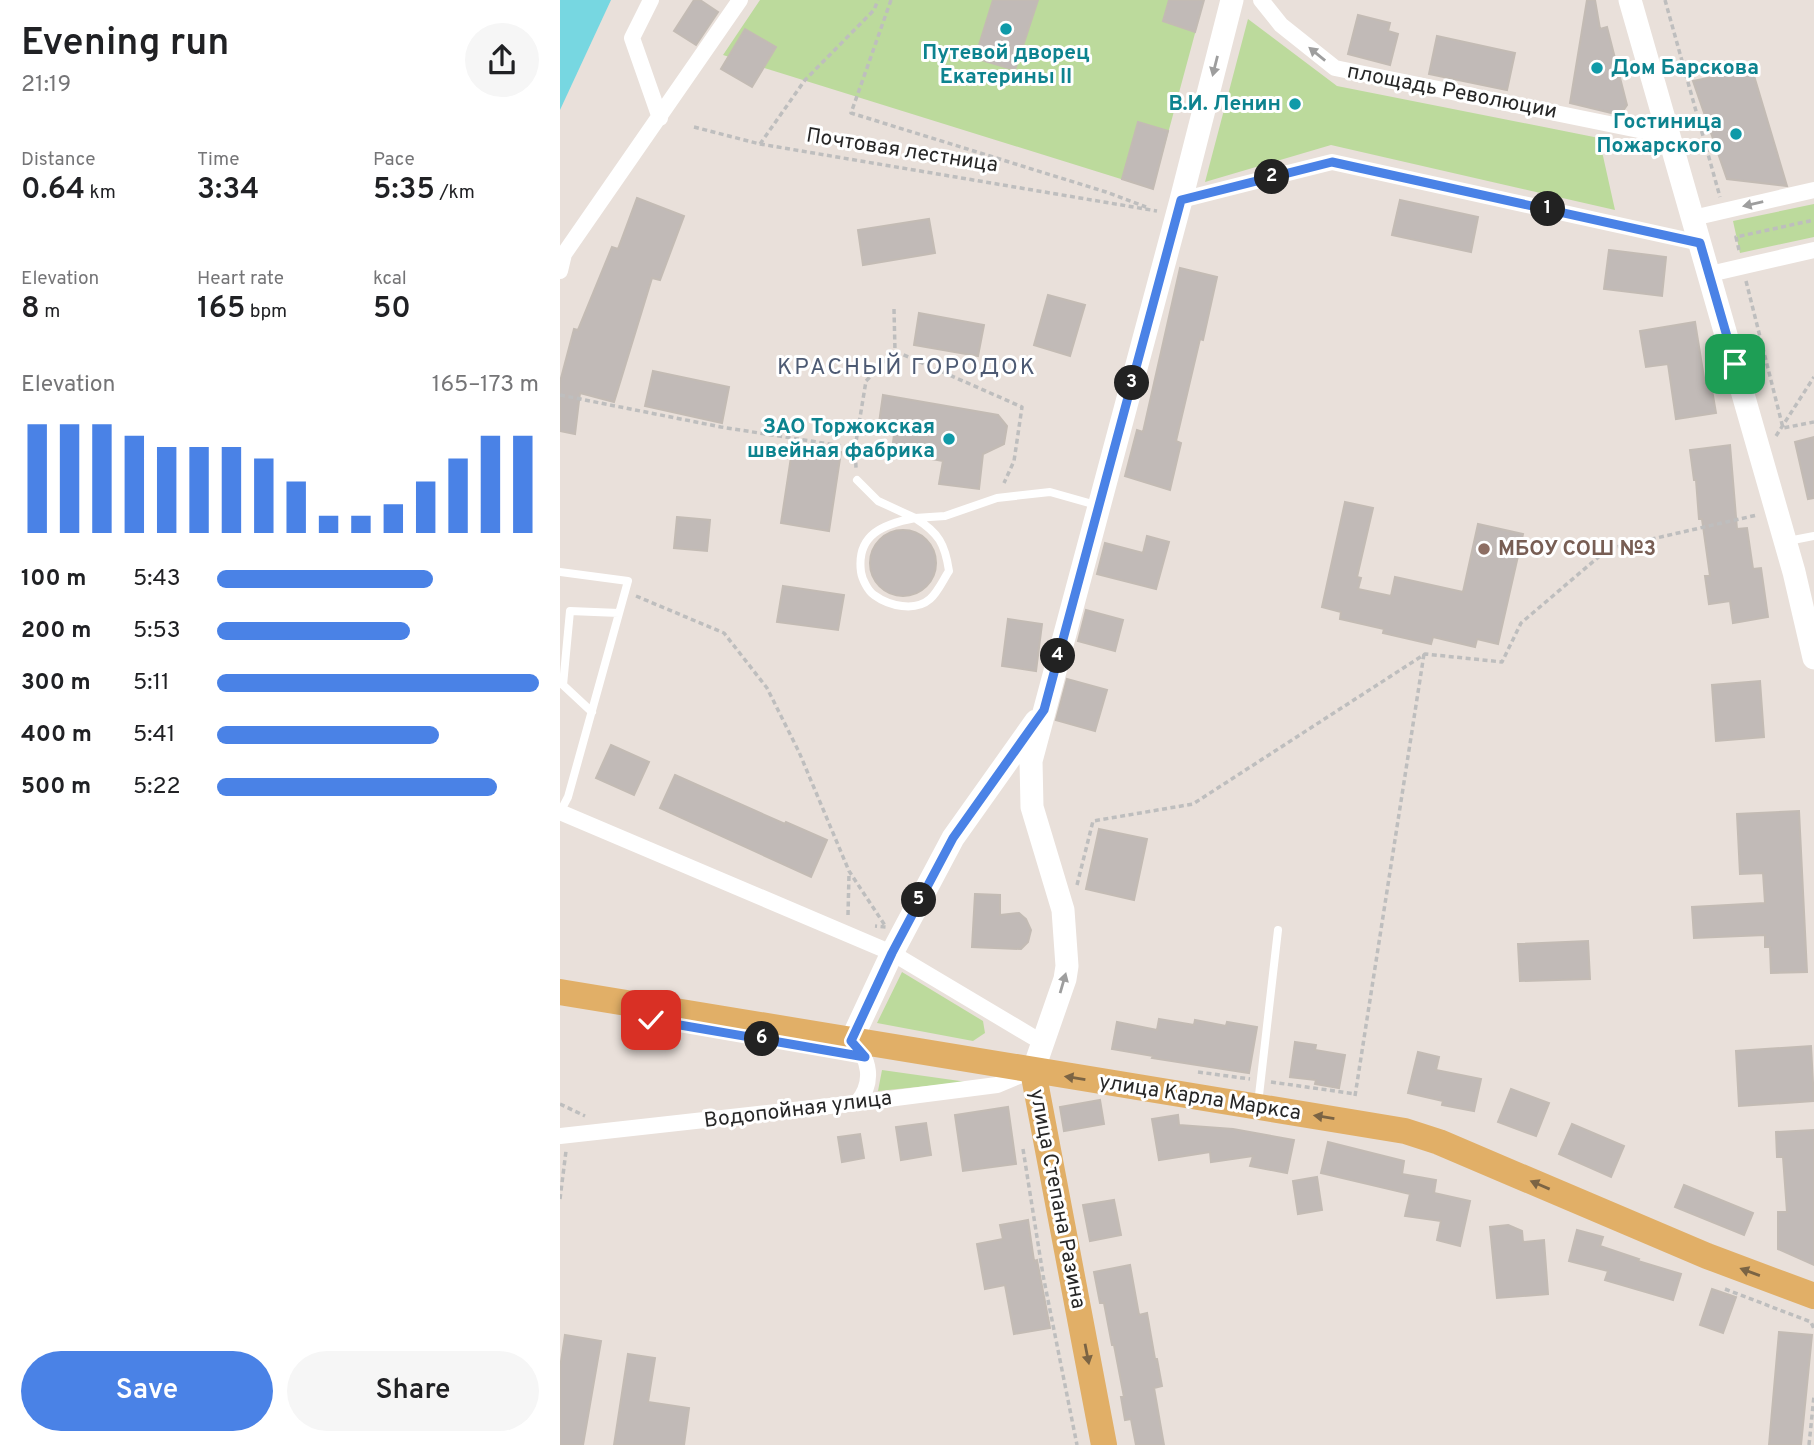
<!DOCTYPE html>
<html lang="en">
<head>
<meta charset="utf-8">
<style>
	body { margin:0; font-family:Overpass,sans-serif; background:#f6f6f6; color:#202124; height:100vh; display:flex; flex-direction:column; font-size:26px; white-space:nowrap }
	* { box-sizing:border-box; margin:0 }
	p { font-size:23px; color:#757577 }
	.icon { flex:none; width:38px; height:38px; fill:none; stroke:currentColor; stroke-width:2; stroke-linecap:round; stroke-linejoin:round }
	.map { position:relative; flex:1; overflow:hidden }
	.side { display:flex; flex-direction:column; background:#fff; width:560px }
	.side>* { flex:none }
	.pin { position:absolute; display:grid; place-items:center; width:60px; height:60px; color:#fff; margin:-30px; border-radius:14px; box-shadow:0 4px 10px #0006 }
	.km { position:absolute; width:35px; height:35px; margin:-18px; border-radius:50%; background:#222; color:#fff; font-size:19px; line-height:35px; text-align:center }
	.round { display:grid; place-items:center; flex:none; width:74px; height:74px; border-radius:37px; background:#f6f6f6 }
	.head { display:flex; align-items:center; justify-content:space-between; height:119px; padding:0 21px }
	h1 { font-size:38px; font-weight:600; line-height:52px }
	.stats { display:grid; grid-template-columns:repeat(3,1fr); gap:10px; height:119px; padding:7px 21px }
	.stats div { display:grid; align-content:center }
	.stats b { font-size:30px; font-weight:600 }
	.stats small { font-size:19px; font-weight:400 }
	.stats p { font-size:19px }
	.chart { height:196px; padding:14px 21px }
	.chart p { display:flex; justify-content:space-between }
	.chart svg { width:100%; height:126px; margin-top:7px; stroke:#4a82e6; stroke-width:6 }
	.button { display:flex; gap:14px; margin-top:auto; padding:14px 21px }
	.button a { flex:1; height:80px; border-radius:42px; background:#4a82e6; color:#fff; font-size:28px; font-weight:600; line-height:80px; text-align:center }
	.button a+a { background:#f6f6f6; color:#202124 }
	ul { padding:0 21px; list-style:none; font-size:23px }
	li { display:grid; grid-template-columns:112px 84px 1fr; align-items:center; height:52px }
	li i { height:18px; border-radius:9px; background:#4a82e6 }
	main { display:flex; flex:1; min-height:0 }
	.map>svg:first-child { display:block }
	.green { fill:#bcda9c }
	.water { fill:#77d7e1 }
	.building { fill:#c1bab7; stroke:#c3bbb4; stroke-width:2 }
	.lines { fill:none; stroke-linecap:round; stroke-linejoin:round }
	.path { stroke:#bebebe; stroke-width:3.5; stroke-dasharray:5 3.5; stroke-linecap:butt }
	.lane { stroke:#fff; stroke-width:8 }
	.street { stroke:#fff; stroke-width:16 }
	.secondary { stroke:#fff; stroke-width:23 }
	.primary { stroke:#e1af67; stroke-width:26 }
	.oneway { fill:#9e9e9e }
	.oneway2 { fill:#7b6444 }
	.route-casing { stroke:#fff; stroke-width:14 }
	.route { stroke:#4a82e6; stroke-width:9 }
	.culture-dot { fill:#0f9aa8; stroke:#fff; stroke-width:2.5 }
	.education-dot { fill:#8d6e63; stroke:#fff; stroke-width:2.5 }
	.labels { text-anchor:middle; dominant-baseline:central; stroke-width:6; stroke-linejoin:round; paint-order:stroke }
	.culture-label { font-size:21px; font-weight:bold; fill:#0d838f; stroke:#fff; text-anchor:end }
	.street-label { font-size:21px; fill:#272727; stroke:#fff }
	.education-label { font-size:21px; font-weight:bold; fill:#785e54; stroke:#fff; text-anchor:start }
	.neighbourhood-label { font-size:23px; letter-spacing:2px; fill:#4d5a73; stroke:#fff }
</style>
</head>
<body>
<main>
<section class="side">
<div class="head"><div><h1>Evening run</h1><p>21:19</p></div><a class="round"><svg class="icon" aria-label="share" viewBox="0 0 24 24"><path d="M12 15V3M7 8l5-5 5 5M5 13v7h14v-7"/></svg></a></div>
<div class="stats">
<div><p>Distance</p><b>0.64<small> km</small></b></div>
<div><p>Time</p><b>3:34</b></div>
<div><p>Pace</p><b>5:35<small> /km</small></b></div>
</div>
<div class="stats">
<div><p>Elevation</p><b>8<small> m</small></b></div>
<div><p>Heart rate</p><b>165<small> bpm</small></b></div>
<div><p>kcal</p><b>50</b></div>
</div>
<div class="chart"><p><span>Elevation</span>165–173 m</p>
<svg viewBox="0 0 160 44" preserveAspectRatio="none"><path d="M5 44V6M15 44V6M25 44V6M35 44V10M45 44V14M55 44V14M65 44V14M75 44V18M85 44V26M95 44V38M105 44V38M115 44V34M125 44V26M135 44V18M145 44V10M155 44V10"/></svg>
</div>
<ul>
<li><b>100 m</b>5:43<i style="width:67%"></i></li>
<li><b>200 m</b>5:53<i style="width:60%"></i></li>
<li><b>300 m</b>5:11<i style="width:100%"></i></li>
<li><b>400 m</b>5:41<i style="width:69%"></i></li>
<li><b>500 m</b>5:22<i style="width:87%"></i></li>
</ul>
<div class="button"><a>Save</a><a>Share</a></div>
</section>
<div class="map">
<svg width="1254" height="1445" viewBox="0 0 1254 1445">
	<rect width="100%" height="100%" fill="#e9e0da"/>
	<path class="green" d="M 200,0 L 644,0 L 593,189 L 163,55 Z
		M 688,19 L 777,86 L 1039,138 L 1055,210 L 771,145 L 645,182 Z
		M 1254,204 L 1254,237 L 1180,253 L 1173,221 Z
		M 342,972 L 423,1021 L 425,1033 L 413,1041 L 317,1023 Z
		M 322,1070 L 407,1082 L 318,1091 Z"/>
	<path class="water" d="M 0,0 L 51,0 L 0,110 Z"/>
	<path class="building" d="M 134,0 L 140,0 L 158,12 L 136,45 L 114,31 Z
		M 433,0 L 478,0 L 455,70 L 415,58 Z
		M 609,0 L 644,0 L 635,32 L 603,21 Z
		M 1027,0 L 1035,0 L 1040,29 L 1047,27 L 1067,105 L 1060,115 L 1010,103 Z
		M 798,15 L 830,23 L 828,31 L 838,34 L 830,65 L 788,54 Z
		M 185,29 L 216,47 L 192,87 L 161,69 Z
		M 877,36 L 955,53 L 947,90 L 869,74 Z
		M 1192,69 L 1227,186 L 1167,179 L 1133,81 Z
		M 578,122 L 608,131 L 593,189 L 562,179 Z
		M 77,198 L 124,216 L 100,280 L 92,278 L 54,402 L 20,393 L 15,434 L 0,431 L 0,382 L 14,329 L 18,330 L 52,247 L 58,249 Z
		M 840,200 L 918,217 L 911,252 L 832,235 Z
		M 369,219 L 375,253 L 303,265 L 298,230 Z
		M 1049,250 L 1106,257 L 1102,296 L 1044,289 Z
		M 620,268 L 657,277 L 643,340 L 640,339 L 616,441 L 621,443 L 610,490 L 565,476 L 577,430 L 583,432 Z
		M 488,295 L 525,305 L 510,356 L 474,345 Z
		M 359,313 L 424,325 L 418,356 L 354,345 Z
		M 1135,322 L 1145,384 L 1151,384 L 1156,413 L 1116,419 L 1108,364 L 1086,367 L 1080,331 Z
		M 93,371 L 169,387 L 162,423 L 85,406 Z
		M 323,395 L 438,415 L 447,426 L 444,444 L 423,454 L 419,489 L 379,484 L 383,461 L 332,452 L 334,434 L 318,430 Z
		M 1254,437 L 1254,498 L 1248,499 L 1235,442 Z
		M 233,444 L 281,452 L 269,531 L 221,523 Z
		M 1170,445 L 1177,529 L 1187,528 L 1193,569 L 1201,568 L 1208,617 L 1173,623 L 1170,601 L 1149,604 L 1145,576 L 1150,576 L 1142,519 L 1139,519 L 1136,480 L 1134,480 L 1130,450 Z
		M 785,502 L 813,508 L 797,577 L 801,578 L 798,589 L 831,596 L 835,577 L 903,592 L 918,524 L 963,534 L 938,644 L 917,639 L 915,647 L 873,637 L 871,644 L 823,633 L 824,629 L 780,619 L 781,612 L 762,607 Z
		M 117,517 L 150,520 L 147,551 L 114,548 Z
		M310 563a33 33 0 1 1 66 0a33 33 0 1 1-66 0Z
		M 587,536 L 609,542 L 596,589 L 537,574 L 545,543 L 583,553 Z
		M 223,586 L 284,595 L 278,630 L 217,622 Z
		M 526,610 L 563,620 L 555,651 L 518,641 Z
		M 448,619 L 482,624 L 476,671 L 442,666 Z
		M 507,679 L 547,690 L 535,731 L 496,720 Z
		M 1200,681 L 1204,737 L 1156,741 L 1152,685 Z
		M 51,745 L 89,762 L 74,795 L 36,778 Z
		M 115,775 L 225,824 L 226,822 L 267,840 L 251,877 L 100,808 Z
		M 1239,811 L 1247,972 L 1211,973 L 1210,947 L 1205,947 L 1205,935 L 1134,938 L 1132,907 L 1205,903 L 1203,873 L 1180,874 L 1177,814 Z
		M 539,829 L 587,839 L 574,900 L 526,889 Z
		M 415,894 L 440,895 L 440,915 L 459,913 L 466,919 L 471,930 L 468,942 L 461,949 L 412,947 Z
		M 1028,941 L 1030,979 L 960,981 L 958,944 Z
		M 599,1019 L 634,1025 L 635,1020 L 666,1026 L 667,1022 L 697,1027 L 689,1073 L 592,1058 L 593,1056 L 552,1049 L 557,1022 L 597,1030 Z
		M 735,1042 L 756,1045 L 755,1050 L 785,1055 L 779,1088 L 755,1084 L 756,1080 L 730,1077 Z
		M 1251,1046 L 1254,1101 L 1179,1106 L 1176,1051 Z
		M 858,1052 L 879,1057 L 876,1070 L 921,1079 L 914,1111 L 882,1105 L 883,1101 L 848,1093 Z
		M 951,1089 L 989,1103 L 976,1136 L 938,1122 Z
		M 540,1100 L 544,1124 L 504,1131 L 500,1107 Z
		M 448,1107 L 456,1164 L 403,1171 L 395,1115 Z
		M 618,1115 L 619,1125 L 673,1129 L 734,1140 L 727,1173 L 690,1166 L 693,1156 L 651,1162 L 650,1152 L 599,1160 L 592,1119 Z
		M 366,1123 L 371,1155 L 341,1160 L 336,1127 Z
		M 1012,1124 L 1064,1146 L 1051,1177 L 999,1154 Z
		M 1254,1130 L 1254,1265 L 1218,1249 L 1218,1212 L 1227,1212 L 1223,1157 L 1217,1157 L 1216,1132 Z
		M 300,1134 L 304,1158 L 282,1162 L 278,1137 Z
		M 768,1142 L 844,1161 L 842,1174 L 876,1180 L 874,1193 L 910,1201 L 900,1246 L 877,1240 L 881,1221 L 845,1216 L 850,1194 L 761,1173 Z
		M 757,1177 L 762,1210 L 738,1214 L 733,1181 Z
		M 1124,1185 L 1193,1213 L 1184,1235 L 1115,1207 Z
		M 554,1200 L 561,1235 L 530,1241 L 523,1205 Z
		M 468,1220 L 474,1261 L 477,1260 L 490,1328 L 454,1334 L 445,1285 L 425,1289 L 417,1244 L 443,1239 L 440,1225 Z
		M 948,1225 L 962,1231 L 963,1242 L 984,1240 L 988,1294 L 937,1298 L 930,1227 Z
		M 1017,1230 L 1043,1237 L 1040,1246 L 1079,1259 L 1078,1261 L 1121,1274 L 1113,1300 L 1045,1280 L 1048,1271 L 1009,1261 Z
		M 570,1265 L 579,1315 L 587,1313 L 595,1359 L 597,1359 L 602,1386 L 594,1388 L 604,1445 L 576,1445 L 571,1419 L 565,1420 L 561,1397 L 564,1397 L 554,1345 L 552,1345 L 544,1303 L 540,1303 L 534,1272 Z
		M 1152,1289 L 1176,1297 L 1163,1333 L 1140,1325 Z
		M 1219,1332 L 1252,1335 L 1241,1445 L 1209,1445 Z
		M 5,1335 L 41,1341 L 23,1445 L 0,1445 L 0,1368 Z
		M 68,1354 L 95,1358 L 88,1402 L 129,1408 L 124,1445 L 54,1445 Z"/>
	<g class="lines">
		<path class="path" d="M 331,0 L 291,113 L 546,192 L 586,207
			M 1105,0 L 1160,197
			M 134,127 L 200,144 L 597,211
			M 200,144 L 245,80 L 314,10 L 318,0
			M 1179,250 L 1176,237 L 1254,220
			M 1186,281 L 1223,428 L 1254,422
			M 334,309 L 335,351
			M 0,395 L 161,427 L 295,448 L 296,468
			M 1216,436 L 1254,377
			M 295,448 L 306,381 L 335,351 L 462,407 L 454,461 L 444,483
			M 76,596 L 164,633 L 207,688 L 239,752 L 289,871 L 326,927 L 315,926
			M 517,885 L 533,821 L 633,804 L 865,654 L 942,662 L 961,623 L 1048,549 L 1197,515
			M 288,915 L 289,874
			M 638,1072 L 690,1079
			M 711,1082 L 796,1094
			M 795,1096 L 864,654
			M 0,1104 L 25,1116
			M 463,1149 L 483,1275 L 517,1445
			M 0,1199 L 6,1151
			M 1165,1289 L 1251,1322 L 1254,1329
			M 1249,1445 L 1254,1396"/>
		<path class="lane" d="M 297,480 L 318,501 L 355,518 L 385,516 L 437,498 L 490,492 L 536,505
			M 355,518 C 379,533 385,544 389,571 C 383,580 378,592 370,599 C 355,612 329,606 314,595 C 308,591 302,579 301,572 C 296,534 324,524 355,518 Z
			M 1228,541 L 1254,536
			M 0,572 L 68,581 L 8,797 L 0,812
			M 32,712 L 3,685 L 10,611 L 59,613
			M 698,1104 L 718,930"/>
		<path class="street" d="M 91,0 L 72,38 L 100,118
			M 701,0 L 721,25 L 775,68 L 1108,136
			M 621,200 L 772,162 L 1140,243
			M 1133,218 L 1254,190
			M 0,271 L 4,254 L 180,0
			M 1150,274 L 1254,250
			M 0,812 L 332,953 L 483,1043
			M 291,1041 C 311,1058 314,1083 297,1103
			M 0,1136 L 297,1103 L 437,1085 L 471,1071"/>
		<path class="secondary" d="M 1070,0 L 1234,572 L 1254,658
			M 291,1041 L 332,953 L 393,838 L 476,721
			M 473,1071 L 505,979 L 507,966 L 503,910 L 472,807 L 471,761 L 621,200 L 672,0"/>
		<path class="primary" d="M 0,992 L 845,1131 L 879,1142 L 1147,1256 L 1254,1296
			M 473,1071 L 544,1445"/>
	</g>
	<defs><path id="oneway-solid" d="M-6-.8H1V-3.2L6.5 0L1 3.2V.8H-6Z" transform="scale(1.75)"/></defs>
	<g class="oneway">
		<use href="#oneway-solid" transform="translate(757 54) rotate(-141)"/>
		<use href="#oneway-solid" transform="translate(655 66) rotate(104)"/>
		<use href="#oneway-solid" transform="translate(1193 204) rotate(167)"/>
		<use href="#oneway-solid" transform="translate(503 983) rotate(-74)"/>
	</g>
	<g class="oneway2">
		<use href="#oneway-solid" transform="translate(515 1078) rotate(-171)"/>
		<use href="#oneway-solid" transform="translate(764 1117) rotate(-171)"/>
		<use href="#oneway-solid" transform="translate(980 1185) rotate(-157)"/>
		<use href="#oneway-solid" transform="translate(1190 1272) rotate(-160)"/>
		<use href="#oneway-solid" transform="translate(527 1354) rotate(79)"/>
	</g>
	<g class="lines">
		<defs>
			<path id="route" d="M 91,1020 L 305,1057 L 291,1041 L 332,953 L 393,838 L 484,710 L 621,200 L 772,162 L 1140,243 L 1175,364"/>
		</defs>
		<use href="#route" class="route-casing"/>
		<use href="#route" class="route"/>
	</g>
	<g class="culture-dot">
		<circle cx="446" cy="29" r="7"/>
		<circle cx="1037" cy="68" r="7"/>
		<circle cx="735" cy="104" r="7"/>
		<circle cx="1176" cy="134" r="7"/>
		<circle cx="389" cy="439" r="7"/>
	</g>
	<circle class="education-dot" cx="924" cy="549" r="7"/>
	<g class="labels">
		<g class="culture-label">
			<text x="446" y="53" text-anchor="middle">Путевой дворец<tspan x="446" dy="24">Екатерины II</tspan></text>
			<text x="1051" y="68" text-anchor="start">Дом Барскова</text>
			<text x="721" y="104">В.И. Ленин</text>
			<text x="1162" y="122">Гостиница<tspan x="1162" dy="24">Пожарского</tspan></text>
			<text x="375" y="427">ЗАО Торжокская<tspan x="375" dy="24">швейная фабрика</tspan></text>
		</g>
		<g class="street-label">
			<text transform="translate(892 92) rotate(11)">площадь Революции</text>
			<text transform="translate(342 151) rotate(9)">Почтовая лестница</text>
			<text transform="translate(640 1098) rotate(9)">улица Карла Маркса</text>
			<text transform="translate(238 1110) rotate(-7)">Водопойная улица</text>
			<text transform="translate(497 1199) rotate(79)">улица Степана Разина</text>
		</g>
		<g class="education-label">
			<text x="938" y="549">МБОУ СОШ №3</text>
		</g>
		<g class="neighbourhood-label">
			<text x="347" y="368">КРАСНЫЙ ГОРОДОК</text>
		</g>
	</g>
</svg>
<div class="pin" style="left:1175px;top:364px;background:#1e9e55"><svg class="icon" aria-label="arrive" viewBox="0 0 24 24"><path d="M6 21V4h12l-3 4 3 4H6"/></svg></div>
<div class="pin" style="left:91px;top:1020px;background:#d93025"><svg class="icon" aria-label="check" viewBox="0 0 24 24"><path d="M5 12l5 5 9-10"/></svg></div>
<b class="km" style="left:988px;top:209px">1</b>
<b class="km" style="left:712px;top:177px">2</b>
<b class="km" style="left:572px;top:383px">3</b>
<b class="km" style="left:498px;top:656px">4</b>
<b class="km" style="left:359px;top:900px">5</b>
<b class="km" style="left:202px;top:1039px">6</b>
</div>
</main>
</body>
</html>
